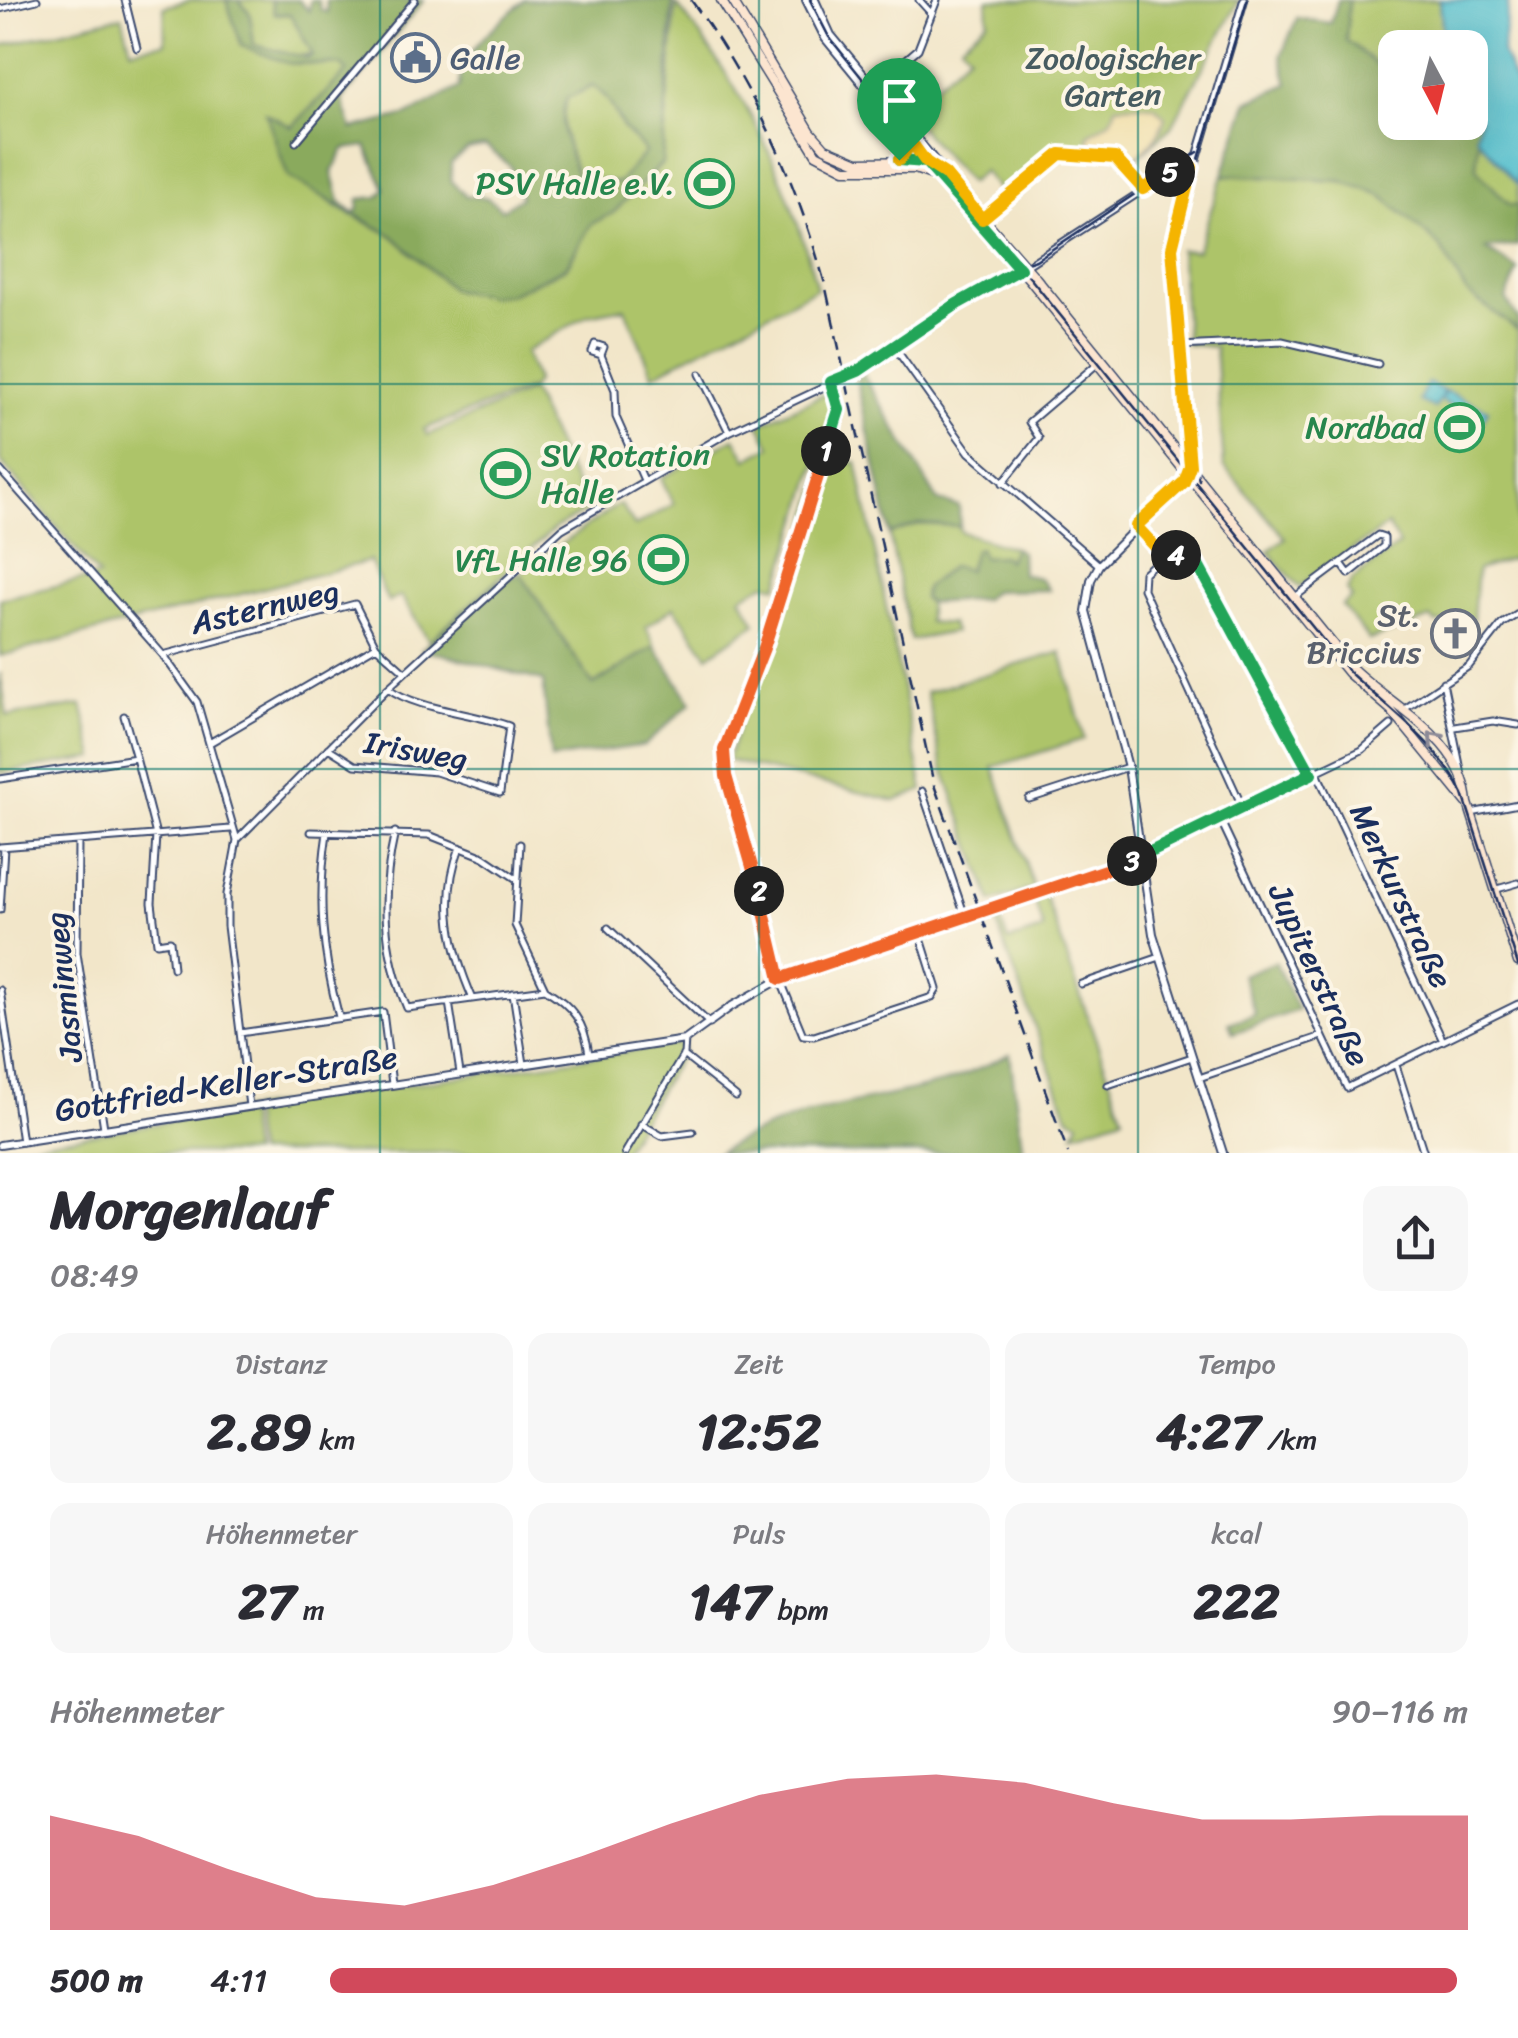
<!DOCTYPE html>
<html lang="de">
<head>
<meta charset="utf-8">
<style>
	body { margin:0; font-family:Sriracha,sans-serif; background:#f7f7f7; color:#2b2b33; height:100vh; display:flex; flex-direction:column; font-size:38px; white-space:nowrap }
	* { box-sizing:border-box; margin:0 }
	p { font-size:32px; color:#7c7c81 }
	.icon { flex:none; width:55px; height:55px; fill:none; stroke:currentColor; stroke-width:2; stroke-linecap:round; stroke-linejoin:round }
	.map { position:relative; height:1153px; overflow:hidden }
	.panel { display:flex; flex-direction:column; background:#fff; flex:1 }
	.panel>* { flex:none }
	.needle { width:65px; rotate:173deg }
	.buttons { position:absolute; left:1378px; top:30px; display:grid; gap:20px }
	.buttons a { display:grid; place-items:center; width:110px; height:110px; border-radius:20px; background:#fff; box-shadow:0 10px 40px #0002; font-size:50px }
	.pin { position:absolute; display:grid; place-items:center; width:85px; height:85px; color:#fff; margin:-102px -42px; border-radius:50% 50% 50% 0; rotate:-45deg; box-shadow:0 0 10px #0007 }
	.pin .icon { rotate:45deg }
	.km { position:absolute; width:50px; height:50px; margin:-25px; border-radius:50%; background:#222; color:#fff; font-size:28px; line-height:50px; text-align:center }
	.round { display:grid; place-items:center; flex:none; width:105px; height:105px; border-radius:20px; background:#f7f7f7 }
	.headline { display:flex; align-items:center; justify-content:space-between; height:170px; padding:0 50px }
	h1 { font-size:55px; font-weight:800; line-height:75px }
	.metrics { display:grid; grid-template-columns:repeat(3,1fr); gap:15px; height:170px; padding:10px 50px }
	.metrics div { display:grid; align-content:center; border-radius:20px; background:#f7f7f7; text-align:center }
	.metrics b { font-size:50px; font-weight:800 }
	.metrics small { font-size:28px; font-weight:400 }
	.metrics p { font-size:28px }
	.chart { height:280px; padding:20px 50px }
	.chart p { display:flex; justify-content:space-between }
	.chart svg { width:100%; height:180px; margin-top:10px; fill:#d1495b; opacity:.7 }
	ul { padding:0 50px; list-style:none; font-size:32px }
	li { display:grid; grid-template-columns:160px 120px 1fr; align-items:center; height:75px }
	li i { height:25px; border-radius:12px; background:#d1495b }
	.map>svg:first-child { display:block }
	.green { fill:#adc469; stroke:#647a64; stroke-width:2.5 }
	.forest { fill:#8aaa5d; stroke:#526c5e; stroke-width:2.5; fill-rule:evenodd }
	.sand { fill:#eeda9e; stroke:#84847e; stroke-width:2.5 }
	.water { fill:#53bfce; stroke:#377796; stroke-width:2.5 }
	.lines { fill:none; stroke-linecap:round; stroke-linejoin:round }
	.stream { stroke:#53bfce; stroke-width:2.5 }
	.minor-casing { stroke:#3b4a6e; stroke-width:9 }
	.tertiary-casing { stroke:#3b4a6e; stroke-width:10 }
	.secondary-casing { stroke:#3b4a6e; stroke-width:11 }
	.minor { stroke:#fff; stroke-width:5 }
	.tertiary { stroke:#fff; stroke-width:6 }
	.secondary { stroke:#fce5d0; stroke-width:8 }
	.tram { stroke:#1b2f5e; stroke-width:2.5 }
	.rail { stroke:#1b2f5e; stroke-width:2.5; stroke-dasharray:15 8; stroke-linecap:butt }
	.oneway { stroke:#8c8a97 }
	.split-1-casing { stroke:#fff; stroke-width:20 }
	.split-2-casing { stroke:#fff; stroke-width:20 }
	.split-3-casing { stroke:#fff; stroke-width:20 }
	.split-4-casing { stroke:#fff; stroke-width:20 }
	.split-5-casing { stroke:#fff; stroke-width:20 }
	.split-6-casing { stroke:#fff; stroke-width:20 }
	.split-1 { stroke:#22a559; stroke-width:12 }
	.split-2 { stroke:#f0652b; stroke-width:12 }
	.split-3 { stroke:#f0652b; stroke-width:12 }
	.split-4 { stroke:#22a559; stroke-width:12 }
	.split-5 { stroke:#f5b400; stroke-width:12 }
	.split-6 { stroke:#f5b400; stroke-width:12 }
	.grid { fill:none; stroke:#0f766e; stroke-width:2.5; stroke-opacity:0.55 }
	.labels { text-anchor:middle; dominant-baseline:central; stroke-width:8; stroke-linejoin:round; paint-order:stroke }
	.service-label { font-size:32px; fill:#4e5e75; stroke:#fcf5e5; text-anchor:start }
	.park-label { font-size:32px; fill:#475c61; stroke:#fcf5e5 }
	.leisure-label { font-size:32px; fill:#27864d; stroke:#fcf5e5; text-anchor:end }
	.street-label { font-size:32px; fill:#1b2f5e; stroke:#fcf5e5 }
	.worship-label { font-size:32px; fill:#5b616d; stroke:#fcf5e5; text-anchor:end }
</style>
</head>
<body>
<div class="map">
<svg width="1518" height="1153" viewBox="0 0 1518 1153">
	<rect width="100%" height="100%" fill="#fcf5e5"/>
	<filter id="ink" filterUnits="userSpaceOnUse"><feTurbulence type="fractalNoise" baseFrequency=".01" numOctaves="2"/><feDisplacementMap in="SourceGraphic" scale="20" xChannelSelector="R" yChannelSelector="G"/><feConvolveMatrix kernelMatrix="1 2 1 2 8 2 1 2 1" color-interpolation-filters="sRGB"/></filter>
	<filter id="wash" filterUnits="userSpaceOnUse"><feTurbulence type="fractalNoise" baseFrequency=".0048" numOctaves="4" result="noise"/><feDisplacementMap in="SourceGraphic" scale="40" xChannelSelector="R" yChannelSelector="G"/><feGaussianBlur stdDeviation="2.25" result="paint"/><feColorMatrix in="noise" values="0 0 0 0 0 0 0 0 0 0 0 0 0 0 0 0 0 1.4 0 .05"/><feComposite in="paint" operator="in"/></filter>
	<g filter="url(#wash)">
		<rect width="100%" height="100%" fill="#f2e6c9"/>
		<path class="green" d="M 191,0 L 226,0 L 242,46 L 288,63 L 341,65 L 348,72 L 292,128 L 267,114 L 324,197 L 338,208 L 393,236 L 453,290 L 510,294 L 566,268 L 591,224 L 613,213 L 662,164 L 676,4 C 746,91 789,180 817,288 L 653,375 L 625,308 L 588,315 L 525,352 L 536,381 L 532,388 L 424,429 L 427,435 L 531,391 L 588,510 L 555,528 L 429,641 L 401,596 L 388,602 L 370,561 L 0,656 L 0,599 L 99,576 L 0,461 L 0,46 L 122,16 L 131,49 L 165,43 L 164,7 Z
			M 239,0 L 271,0 L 278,15 L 290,14 L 313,55 L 290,56 L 254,45 L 250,14 Z
			M 987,0 L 1239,0 L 1172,126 L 1133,162 L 1116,152 L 1058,147 L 1000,192 L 983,171 L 969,183 L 900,105 L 912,93 L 930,90 L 969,54 L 961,44 L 988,21 Z
			M 1349,0 L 1440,0 L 1444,47 L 1395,48 L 1395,79 L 1346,40 Z
			M 593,86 C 610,97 613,111 623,127 C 629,137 640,142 646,152 L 619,183 L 577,176 C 568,151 557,123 567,98 Z
			M 1476,136 L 1518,185 L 1518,205 L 1510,205 L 1475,169 Z
			M 1223,175 L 1341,181 L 1380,194 L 1440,246 L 1466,292 L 1518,330 L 1518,557 L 1477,570 L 1473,620 L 1435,623 L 1431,618 L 1369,640 L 1342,606 L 1352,598 L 1347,590 L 1353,579 L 1399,545 L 1388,525 L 1299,587 L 1268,551 L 1285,538 L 1224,466 L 1215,347 L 1187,344 L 1180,250 L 1197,251 Z
			M 829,392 L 834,408 L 778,586 L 765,583 L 741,597 L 756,623 L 708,656 L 674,607 L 646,627 L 655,646 L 593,685 L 520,573 L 616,506 L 621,505 L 635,526 L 674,504 L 661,478 L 735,438 L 747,459 L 771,446 L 759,424 Z
			M 829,444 L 841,464 L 857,462 L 923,790 L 895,801 L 727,760 L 802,544 Z
			M 956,523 L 961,532 L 1014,548 L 1011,560 L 982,557 L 979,549 L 968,570 L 952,566 L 926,587 L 923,598 L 928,603 L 928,622 L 951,624 L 954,632 L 911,640 L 888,528 L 890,534 L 918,524 Z
			M 1061,652 L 1084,739 L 993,767 L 1034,888 L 992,902 L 943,768 L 926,692 Z
			M 0,673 L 7,716 L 82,705 L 95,758 L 0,773 Z
			M 1045,895 L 1123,1117 L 1074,1133 L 1079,1122 L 1068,1116 L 993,914 L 1000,919 L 1008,941 L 1039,931 L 1043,929 L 1034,899 Z
			M 683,1043 L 682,1053 L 622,1153 L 256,1153 L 251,1108 Z
			M 247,1109 L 252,1153 L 0,1153 L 0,1149 Z"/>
		<path class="forest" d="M 226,0 L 239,0 L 250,14 L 254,45 L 308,58 L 313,55 L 290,14 L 274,14 L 271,0 L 298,0 L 309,11 L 310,0 L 318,0 L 321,10 L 327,12 L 326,0 L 424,0 L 342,100 L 352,129 L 408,115 L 460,87 C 459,51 499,23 524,0 L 673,0 L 662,163 L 613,213 L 591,224 L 566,267 L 510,294 L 491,296 L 453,290 L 393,236 L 288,177 L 266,113 L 292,127 L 347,71 L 341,65 L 288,63 L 242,46 ZM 593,86 C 610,97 613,111 623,127 C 629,137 640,142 645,152 L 619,183 L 577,176 C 569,151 557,124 567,98 ZM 366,146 L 385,189 L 378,197 L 359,199 L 358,211 L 353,212 L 340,201 L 332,172 L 344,149 ZM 486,146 L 511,167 L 521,197 L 502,210 L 488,198 L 466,196 L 451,181 L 451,163 L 468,149 Z
			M 1338,0 L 1349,0 L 1346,40 L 1395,79 L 1395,122 L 1470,122 L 1470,108 L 1480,118 L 1476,169 L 1510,205 L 1518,205 L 1518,245 L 1486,249 L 1518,270 L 1506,299 L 1518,318 L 1518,330 L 1466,292 L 1440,246 L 1380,194 L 1341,181 L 1223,175 L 1247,102 L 1288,84 L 1281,56 L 1297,18 L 1331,23 Z
			M 863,374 L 938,501 L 959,506 L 960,526 L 918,524 L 890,534 L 856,377 Z
			M 979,548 L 983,557 L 1003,556 L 1008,561 L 1014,548 L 1021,552 L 1022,574 L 1040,578 L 1049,590 L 993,591 L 984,599 L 928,603 L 923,598 L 926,587 L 952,566 L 968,570 L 974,550 Z
			M 520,573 L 593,685 L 655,646 L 691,703 L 645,745 L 551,759 L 543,681 L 422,649 L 493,585 Z
			M 1275,962 L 1298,1010 L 1233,1033 L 1229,1023 L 1255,1014 L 1242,975 Z
			M 1010,1054 L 1023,1153 L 717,1153 C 793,1106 855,1106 938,1084 C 963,1078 987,1064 1010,1054 Z"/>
		<path class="sand" d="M 1143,105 L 1155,107 L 1165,117 C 1160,135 1150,148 1134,158 L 1120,150 L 1089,146 L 1088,135 L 1112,119 L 1116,106 Z"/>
		<path class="water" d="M 1440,0 L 1509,0 L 1502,52 L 1518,89 L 1518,185 L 1476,136 L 1480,118 L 1470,108 L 1470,48 L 1444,47 Z
			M 1428,383 L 1443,390 L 1441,398 L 1446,391 L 1488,410 L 1479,428 L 1465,421 L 1467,413 L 1439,400 L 1435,408 L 1419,401 Z"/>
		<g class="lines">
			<path class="stream" d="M 1036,61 L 1041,53"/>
		</g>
	</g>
	<g filter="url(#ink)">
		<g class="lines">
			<defs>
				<path id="minor" d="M 125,0 L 137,48
					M 919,0 L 930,12
					M 0,9 L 37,0
					M 875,86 L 918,49 L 937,0
					M 296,142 L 415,0
					M 984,217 L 1060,154 L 1115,158 L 1143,189
					M 1026,266 L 1179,167 L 1192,167
					M 893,345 L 969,452 L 1099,565
					M 1180,346 L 1282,341 L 1378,364
					M 601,355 L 592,352 L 595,344 L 604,347 L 601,355 L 615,390 L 616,417 L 643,478
					M 700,374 L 729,432
					M 831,383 L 838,415 L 764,648 L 723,750 L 723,762 L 780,979 L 803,1035 L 814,1036 L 932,997 L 937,989 L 919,932
					M 0,470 L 163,655 L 197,702 L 237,840 L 227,894 L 227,926 L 249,1106
					M 1003,483 L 1039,438 L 1029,422 L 1097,364
					M 1136,525 L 1163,556
					M 1163,556 L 1144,573 L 1143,589 L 1242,806
					M 1163,556 L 1187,555 L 1195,560 L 1311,774
					M 1295,597 L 1378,535 L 1384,537 L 1384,546 L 1349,574 L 1341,563
					M 163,655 L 355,604 L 376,646 L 405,672
					M 1443,682 L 1461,770
					M 1403,710 L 1469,666 L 1502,624 L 1518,614
					M 1455,727 L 1493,721 L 1518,725
					M 211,742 L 376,646
					M 328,748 L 355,765 L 436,772 L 500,793 L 509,726 C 474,713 415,709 388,688
					M 136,758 L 156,835 L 152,903 L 157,943 L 170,941 L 173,968
					M 1316,771 L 1443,1041
					M 0,779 L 136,758 L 124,716
					M 922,791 L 965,916
					M 1029,799 L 1128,767
					M 1471,813 L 1518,804
					M 1219,817 L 1347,1088 L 1518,1004
					M 311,832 L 429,835 L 484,857 L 515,878
					M 395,832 C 381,894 382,949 407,1008 L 545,989 C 572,1006 585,1022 589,1054
					M 327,833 C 317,898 322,953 339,1017
					M 237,840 L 388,688 L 562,529 L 729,432 L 858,371 L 957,303 L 1020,269
					M 78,842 L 77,953 L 104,1128
					M 520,844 L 515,925 L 545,989
					M 0,847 L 231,829
					M 460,847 C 440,900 451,949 473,999
					M 1143,855 L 1362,750 L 1391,725
					M 1497,889 L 1518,883
					M 0,910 L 4,848
					M 608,928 L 710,1024
					M 1081,984 L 1160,957
					M 0,990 L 22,1142
					M 513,993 L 524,1064
					M 449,1002 L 460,1073
					M 240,1033 L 383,1012 L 392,1084
					M 683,1055 L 736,1097
					M 1396,1065 L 1424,1153
					M 1199,1078 L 1322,1036
					M 1108,1085 L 1192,1057
					M 641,1124 L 662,1136 L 693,1132
					M 625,1153 L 684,1054 L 685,1040"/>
				<path id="tertiary" d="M 806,0 L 825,38 L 928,164
					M 815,0 L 831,35 L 945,173
					M 0,1145 L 685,1040 L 732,1006 L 790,974 L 1142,856
					M 1223,1153 L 1153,934 L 1128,767 L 1086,611 L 1091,580 L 1099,565 L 1189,475 L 1174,236 L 1244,0"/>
				<path id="secondary" d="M 721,0 L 816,154 L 845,169 L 915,169 L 940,178 L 1029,279 L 1348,673 L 1391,710 L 1467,803
					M 732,0 L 811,132 L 825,148 L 858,162 L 921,161 L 945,174 L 1036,278 L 1353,669 C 1395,709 1463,739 1468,803 L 1518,962"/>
			</defs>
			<use href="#minor" class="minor-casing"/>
			<use href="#tertiary" class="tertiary-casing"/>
			<use href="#secondary" class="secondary-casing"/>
			<use href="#minor" class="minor"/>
			<use href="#tertiary" class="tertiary"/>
			<use href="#secondary" class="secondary"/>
			<path class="tram" d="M 810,0 L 829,37 L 943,179 L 1031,279 L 1349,672 C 1389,709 1439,744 1463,794 L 1518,965
				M 1010,257 L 1024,264 L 1036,260 L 1198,152
				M 1199,480 L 1191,450 L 1175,238 L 1247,0"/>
			<path class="rail" d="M 691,0 C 754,86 796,180 825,284 L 934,785 L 1068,1153"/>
		</g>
		<defs><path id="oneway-chevron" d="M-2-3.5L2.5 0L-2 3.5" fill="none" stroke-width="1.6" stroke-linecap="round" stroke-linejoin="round" transform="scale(2.5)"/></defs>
		<use class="oneway" href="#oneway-chevron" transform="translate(1434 738) rotate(-132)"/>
	</g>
	<g class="lines" filter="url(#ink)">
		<defs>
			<path id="split-1" d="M 826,451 L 839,410 L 831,382 L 858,371 L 957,304 L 1020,269 L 926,162 L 899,160"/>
			<path id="split-2" d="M 759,891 L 726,776 L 724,750 L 764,648 L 826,451"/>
			<path id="split-3" d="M 759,891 L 780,979 L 1132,861"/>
			<path id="split-4" d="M 1132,861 L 1311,774 L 1195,560 L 1176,555"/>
			<path id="split-5" d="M 1170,172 L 1181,166 L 1192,167 L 1172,248 L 1190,466 L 1184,482 L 1136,526 L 1164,556 L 1176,555"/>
			<path id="split-6" d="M 899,160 L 912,143 L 926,162 L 945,174 L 982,219 L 1060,154 L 1115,158 L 1143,189 L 1170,172"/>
		</defs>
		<use href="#split-1" class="split-1-casing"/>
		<use href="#split-2" class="split-2-casing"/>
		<use href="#split-3" class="split-3-casing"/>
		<use href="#split-4" class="split-4-casing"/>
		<use href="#split-5" class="split-5-casing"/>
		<use href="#split-6" class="split-6-casing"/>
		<use href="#split-1" class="split-1"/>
		<use href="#split-2" class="split-2"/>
		<use href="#split-3" class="split-3"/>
		<use href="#split-4" class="split-4"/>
		<use href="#split-5" class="split-5"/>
		<use href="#split-6" class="split-6"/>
	</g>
	<path class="grid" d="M 380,0 L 380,1153M 759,0 L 759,1153M 1138,0 L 1138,1153M 0,384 L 1518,384M 0,769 L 1518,769"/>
	<defs>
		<symbol id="civic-ring" viewBox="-11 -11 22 22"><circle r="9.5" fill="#fcf5e5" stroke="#5c6f8a" stroke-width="1.5"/><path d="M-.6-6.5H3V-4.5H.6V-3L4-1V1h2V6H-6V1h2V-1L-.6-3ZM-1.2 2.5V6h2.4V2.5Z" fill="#5c6f8a"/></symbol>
		<symbol id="stadium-ring" viewBox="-11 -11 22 22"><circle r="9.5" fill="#fcf5e5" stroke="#2e9e5b" stroke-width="1.5"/><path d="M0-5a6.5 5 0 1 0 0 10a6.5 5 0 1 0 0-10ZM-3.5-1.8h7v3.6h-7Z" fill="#2e9e5b"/></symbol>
		<symbol id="church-ring" viewBox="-11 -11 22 22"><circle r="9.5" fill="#fcf5e5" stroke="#6b7280" stroke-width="1.5"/><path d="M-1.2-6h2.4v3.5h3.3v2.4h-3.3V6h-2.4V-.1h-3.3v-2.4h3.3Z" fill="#6b7280"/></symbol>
	</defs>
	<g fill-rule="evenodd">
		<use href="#civic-ring" x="388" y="30" width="55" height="55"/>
		<use href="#stadium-ring" x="682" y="156" width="55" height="55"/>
		<use href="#stadium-ring" x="1432" y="400" width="55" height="55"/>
		<use href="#stadium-ring" x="478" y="446" width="55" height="55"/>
		<use href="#stadium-ring" x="636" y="532" width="55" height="55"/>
		<use href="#church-ring" x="1428" y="606" width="55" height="55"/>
	</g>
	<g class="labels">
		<g class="service-label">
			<text x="450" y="58">Galle</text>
		</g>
		<g class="park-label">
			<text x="1113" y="58">Zoologischer<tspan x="1113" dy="37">Garten</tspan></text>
		</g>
		<g class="leisure-label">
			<text x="675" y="183">PSV Halle e.V.</text>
			<text x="1424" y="427">Nordbad</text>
			<text x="541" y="455" text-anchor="start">SV Rotation<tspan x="541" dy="37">Halle</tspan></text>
			<text x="628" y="560">VfL Halle 96</text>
		</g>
		<g class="street-label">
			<text transform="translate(265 607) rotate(-13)">Asternweg</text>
			<text transform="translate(416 751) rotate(10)">Irisweg</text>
			<text transform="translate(1401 896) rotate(65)">Merkurstraße</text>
			<text transform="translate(1319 975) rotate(65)">Jupiterstraße</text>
			<text transform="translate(64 987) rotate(-96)">Jasminweg</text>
			<text transform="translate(226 1084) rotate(-9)">Gottfried-Keller-Straße</text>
		</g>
		<g class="worship-label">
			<text x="1421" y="615">St.<tspan x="1421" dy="37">Briccius</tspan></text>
		</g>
	</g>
</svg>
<div class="buttons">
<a><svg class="needle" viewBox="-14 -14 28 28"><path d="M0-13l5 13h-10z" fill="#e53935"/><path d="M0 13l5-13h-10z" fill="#7c7c81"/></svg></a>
</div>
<div class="pin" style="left:899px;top:160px;background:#1e9e55"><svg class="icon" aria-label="arrive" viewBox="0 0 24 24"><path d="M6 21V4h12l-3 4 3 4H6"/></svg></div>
<b class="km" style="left:826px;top:451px">1</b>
<b class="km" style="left:759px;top:891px">2</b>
<b class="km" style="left:1132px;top:861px">3</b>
<b class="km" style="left:1176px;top:555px">4</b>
<b class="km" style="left:1170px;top:172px">5</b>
</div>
<section class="panel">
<div class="headline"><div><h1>Morgenlauf</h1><p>08:49</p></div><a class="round"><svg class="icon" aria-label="share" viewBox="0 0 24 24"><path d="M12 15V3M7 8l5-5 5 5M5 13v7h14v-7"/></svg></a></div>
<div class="metrics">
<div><p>Distanz</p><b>2.89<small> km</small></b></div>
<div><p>Zeit</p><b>12:52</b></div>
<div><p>Tempo</p><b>4:27<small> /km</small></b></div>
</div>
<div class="metrics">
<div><p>Höhenmeter</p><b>27<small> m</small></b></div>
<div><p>Puls</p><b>147<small> bpm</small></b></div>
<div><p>kcal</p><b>222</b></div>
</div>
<div class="chart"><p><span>Höhenmeter</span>90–116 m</p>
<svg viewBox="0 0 160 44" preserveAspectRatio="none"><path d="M0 44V16L10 21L20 29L30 36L40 38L50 33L60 26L70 18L80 11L90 7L100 6L110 8L120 13L130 17L140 17L150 16L160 16V44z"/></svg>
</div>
<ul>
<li><b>500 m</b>4:11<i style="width:99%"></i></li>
</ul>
</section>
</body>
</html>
